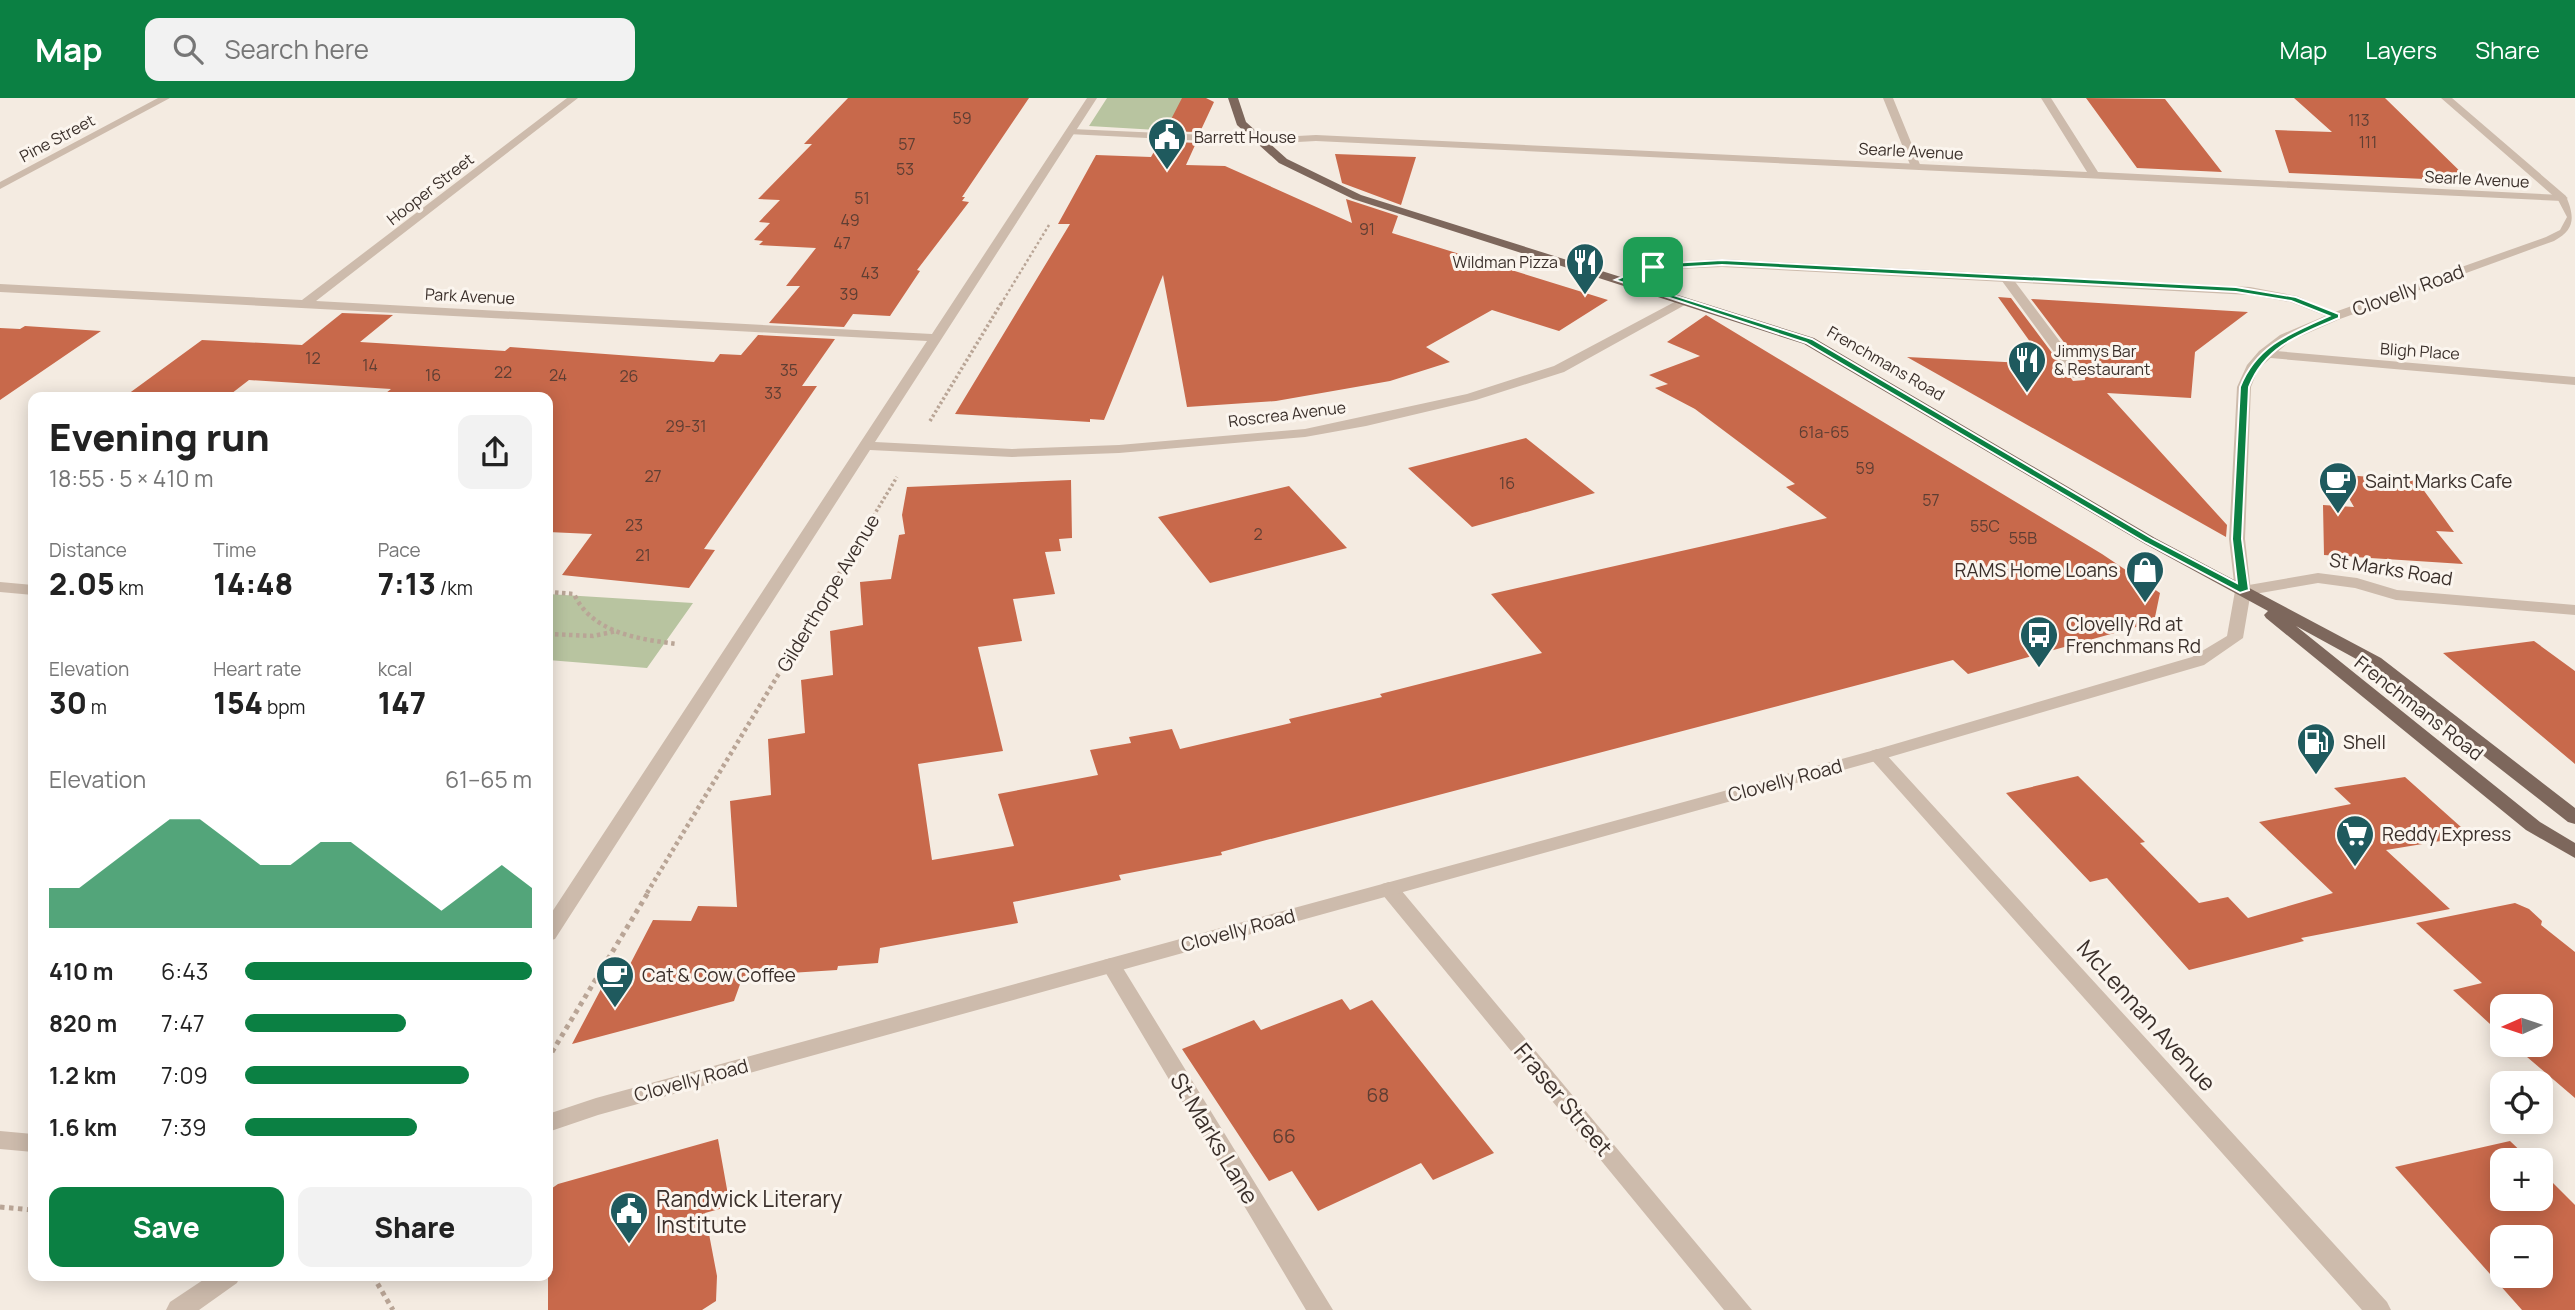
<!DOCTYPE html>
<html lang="en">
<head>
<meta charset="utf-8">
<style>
	body { margin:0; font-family:Manrope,sans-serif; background:#f2f2f2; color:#222; height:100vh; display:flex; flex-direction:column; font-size:26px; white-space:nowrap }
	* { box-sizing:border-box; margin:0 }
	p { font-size:23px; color:#767676 }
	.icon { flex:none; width:38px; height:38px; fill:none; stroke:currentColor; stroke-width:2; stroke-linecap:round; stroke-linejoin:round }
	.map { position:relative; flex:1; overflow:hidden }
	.drawer { position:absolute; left:28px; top:294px; width:525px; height:889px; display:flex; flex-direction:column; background:#fff; border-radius:14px; box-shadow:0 4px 18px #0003 }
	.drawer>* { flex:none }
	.needle { width:46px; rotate:267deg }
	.fabs { position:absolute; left:2490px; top:896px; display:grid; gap:14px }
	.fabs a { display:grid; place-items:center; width:63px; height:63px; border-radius:14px; background:#fff; box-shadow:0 4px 18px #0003; font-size:35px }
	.pin { position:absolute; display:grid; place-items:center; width:60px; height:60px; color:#fff; margin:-30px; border-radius:14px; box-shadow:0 4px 10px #0006 }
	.round { display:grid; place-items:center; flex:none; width:74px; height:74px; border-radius:14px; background:#f2f2f2 }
	.summary { display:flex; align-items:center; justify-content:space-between; height:119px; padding:0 21px }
	h1 { font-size:38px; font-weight:800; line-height:52px }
	.metrics { display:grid; grid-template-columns:repeat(3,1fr); gap:10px; height:119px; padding:7px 21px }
	.metrics div { display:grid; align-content:center }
	.metrics b { font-size:30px; font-weight:800 }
	.metrics small { font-size:19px; font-weight:400 }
	.metrics p { font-size:19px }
	.chart { height:196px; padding:14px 21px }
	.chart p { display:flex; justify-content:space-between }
	.chart svg { width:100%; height:126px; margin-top:7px; fill:#0b8043; opacity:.7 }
	.cta { display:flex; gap:14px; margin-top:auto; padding:14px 21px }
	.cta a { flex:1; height:80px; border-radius:14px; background:#0b8043; color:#fff; font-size:28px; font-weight:800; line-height:80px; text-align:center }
	.cta a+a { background:#f2f2f2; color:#222 }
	ul { padding:0 21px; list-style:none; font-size:23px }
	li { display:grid; grid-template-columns:112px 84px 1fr; align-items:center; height:52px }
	li i { height:18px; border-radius:9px; background:#0b8043 }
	header { display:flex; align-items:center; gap:42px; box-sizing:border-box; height:98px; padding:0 35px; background:#0b8043; color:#fff }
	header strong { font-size:33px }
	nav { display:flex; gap:38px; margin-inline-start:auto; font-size:24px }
	.search { width:490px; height:63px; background:#f2f2f2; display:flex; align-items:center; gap:18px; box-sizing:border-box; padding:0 24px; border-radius:14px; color:#767676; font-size:26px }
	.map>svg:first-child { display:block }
	.green { fill:#b8c4a0 }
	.building { fill:#c8694b; fill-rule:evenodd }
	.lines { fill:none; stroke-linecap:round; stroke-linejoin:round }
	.path-far3 { stroke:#b9a596; stroke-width:2.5; stroke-dasharray:2.5 2.5; stroke-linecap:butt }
	.path-far2 { stroke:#b9a596; stroke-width:3.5; stroke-dasharray:2.5 2.5; stroke-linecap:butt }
	.path-far1 { stroke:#b9a596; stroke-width:4.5; stroke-dasharray:3.5 3.5; stroke-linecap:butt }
	.path { stroke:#b9a596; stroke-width:5; stroke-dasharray:4.5 4.5; stroke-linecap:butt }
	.service { fill:#cdbbac; fill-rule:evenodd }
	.minor { fill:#cdbbac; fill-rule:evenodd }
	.tertiary { fill:#cdbbac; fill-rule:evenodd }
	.primary { fill:#7d675c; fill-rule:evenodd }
	.route { fill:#0b8043; stroke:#fff; stroke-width:2; fill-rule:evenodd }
	.labels { text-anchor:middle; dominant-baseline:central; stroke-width:6; stroke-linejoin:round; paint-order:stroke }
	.number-label { font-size:16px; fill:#5e3e33 }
	.far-poi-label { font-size:16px; fill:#3b302b; stroke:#fbf5ee; text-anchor:start }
	.far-street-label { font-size:16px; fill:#3b302b; stroke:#fbf5ee }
	.street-label { font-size:19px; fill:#3b302b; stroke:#fbf5ee }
	.poi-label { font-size:19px; fill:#3b302b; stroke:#fbf5ee; text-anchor:start }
	.near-number-label { font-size:19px; fill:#5e3e33 }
	.near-street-label { font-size:23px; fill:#3b302b; stroke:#fbf5ee }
	.near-poi-label { font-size:23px; fill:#3b302b; stroke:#fbf5ee; text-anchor:start }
</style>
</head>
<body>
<header>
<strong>Map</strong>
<div class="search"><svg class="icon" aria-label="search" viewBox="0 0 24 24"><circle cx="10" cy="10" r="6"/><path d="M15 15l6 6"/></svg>Search here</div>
<nav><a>Map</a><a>Layers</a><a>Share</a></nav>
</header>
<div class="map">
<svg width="2575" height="1212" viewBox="0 0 2575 1212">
	<rect width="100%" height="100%" fill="#f4ebe1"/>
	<path class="green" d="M 1107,0 L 1195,0 L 1191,34 L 1089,28 Z
		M 548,496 L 693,505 L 647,570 L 548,562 Z"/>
	<path class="building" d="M 848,0 L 1029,0 L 962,99 L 965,99 L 962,103 L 969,104 L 917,172 L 920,173 L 890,218 L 853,216 L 844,229 L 769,225 L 800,188 L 786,188 L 816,150 L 759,147 L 763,143 L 754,142 L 770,125 L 759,124 L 780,102 L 758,101 L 812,46 L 804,46 Z
		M 1182,0 L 1206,0 L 1214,4 L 1200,34 L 1165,33 Z
		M 2086,0 L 2165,1 L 2222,74 L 2137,70 Z
		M 2294,0 L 2385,0 L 2470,83 L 2289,75 L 2275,32 L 2332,34 Z
		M 1160,43 L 1196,45 L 1186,67 L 1225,68 L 1352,125 L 1346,101 L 1398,118 L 1392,135 L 1608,202 L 1559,233 L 1492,212 L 1426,249 L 1450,264 L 1390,283 L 1276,303 L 1187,309 L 1163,177 L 1104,322 L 1090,321 L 1090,324 L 955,316 L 1070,126 L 1058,126 L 1096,57 L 1151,59 Z
		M 1335,56 L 1416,59 L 1401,107 L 1342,85 Z
		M 1998,199 L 2011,200 L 2073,283 L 2085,282 L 2085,272 L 2031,201 L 2248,214 L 2195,254 L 2191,300 L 2107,295 L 2227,427 L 2226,439 L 1907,259 L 2046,266 Z
		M 342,215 L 393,217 L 360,244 L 505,253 L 510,249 L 714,264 L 720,256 L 741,257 L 758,237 L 835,241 L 802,288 L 817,288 L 704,451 L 715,452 L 689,490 L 562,477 L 592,436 L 548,434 L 548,299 L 381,299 L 391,291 L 249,282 L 227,299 L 124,299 L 202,242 L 302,247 Z
		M 1706,217 L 2102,456 L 2160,495 L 2154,524 L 1968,576 L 1953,562 L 1221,754 L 1222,757 L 1119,777 L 1121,782 L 1013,804 L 1018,825 L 880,850 L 878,865 L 838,868 L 837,872 L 743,878 L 734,903 L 572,946 L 610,874 L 625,876 L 653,822 L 691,823 L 698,808 L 737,809 L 730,703 L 771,697 L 768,641 L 805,635 L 801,582 L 833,577 L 830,533 L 863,527 L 860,484 L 891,481 L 899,437 L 905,436 L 902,417 L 907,389 L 1071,382 L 1072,440 L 1059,441 L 1061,453 L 1045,454 L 1055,496 L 1013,501 L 1022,543 L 978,549 L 1003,653 L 918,666 L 932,762 L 1014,748 L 998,696 L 1098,677 L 1090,652 L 1131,645 L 1129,639 L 1172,631 L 1180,651 L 1291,625 L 1289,621 L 1382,599 L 1380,596 L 1542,555 L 1491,496 L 1827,420 L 1786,389 L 1795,386 L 1695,311 L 1655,290 L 1668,286 L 1649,277 L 1700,258 L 1667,244 Z
		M 25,228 L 101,233 L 0,302 L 0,230 L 20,231 Z
		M 1526,340 L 1595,395 L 1472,429 L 1408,370 Z
		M 2335,376 L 2417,383 L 2454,434 L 2436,433 L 2463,466 L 2324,457 L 2323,407 L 2354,409 Z
		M 1289,388 L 1347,450 L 1210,485 L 1158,419 Z
		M 2534,543 L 2575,573 L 2575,666 L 2443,555 Z
		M 2078,678 L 2145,744 L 2140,745 L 2199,805 L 2228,799 L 2248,820 L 2333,795 L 2259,724 L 2351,706 L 2334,690 L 2405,679 L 2471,738 L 2386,752 L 2450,811 L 2301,840 L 2304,843 L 2189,872 L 2107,780 L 2090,784 L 2006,695 Z
		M 2515,805 L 2529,811 L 2542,823 L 2541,827 L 2575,854 L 2575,1000 L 2513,947 L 2541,947 L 2541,908 L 2502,908 L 2502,937 L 2453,892 L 2482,885 L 2416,825 Z
		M 1342,901 L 1350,912 L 1372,902 L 1494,1055 L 1433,1082 L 1421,1065 L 1318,1113 L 1292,1073 L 1269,1083 L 1182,951 L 1254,922 L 1261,932 Z
		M 718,1041 L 730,1108 L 705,1115 L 717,1178 L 716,1203 L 702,1212 L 548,1212 L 548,1093 L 558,1086 Z
		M 2510,1043 L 2530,1062 L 2502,1062 L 2502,1101 L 2541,1101 L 2541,1073 L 2575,1107 L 2575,1212 L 2522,1212 L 2395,1069 ZM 2502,1139 L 2541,1139 L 2541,1178 L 2502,1178 Z"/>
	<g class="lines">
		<path class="path-far3" d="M 1001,206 L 1049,127"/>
		<path class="path-far2" d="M 930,323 L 1002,204
			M 845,465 L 897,379"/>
		<path class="path-far1" d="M 548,494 L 574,496 C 592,535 638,541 677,546
			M 548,536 L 593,538 L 617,533
			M 647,795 L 846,464"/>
		<path class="path" d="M 552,954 L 649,793
			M 0,1109 L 33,1112
			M 373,1178 L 393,1212"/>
		<path class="service" d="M 1883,0 L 1893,0 L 1921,69 L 1920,71 L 1911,69 Z
			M 1072,31 L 1206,37 L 1211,40 L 1206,43 L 1068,36 L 1067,34 Z
			M 2002,177 L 2010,177 L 2083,274 L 2083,280 L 2073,280 L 2002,183 Z
			M 1111,860 L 1118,862 L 1333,1212 L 1306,1212 L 1101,867 L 1104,862 Z"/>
		<path class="minor" d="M 158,0 L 170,0 L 0,91 L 0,84 Z
			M 567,0 L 578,0 L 316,203 L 932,236 L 1087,0 L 1097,0 L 875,344 L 1012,351 L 1119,347 L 1305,331 L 1467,296 L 1554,268 L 1682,200 L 1692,203 L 1564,274 L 1476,302 L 1366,328 L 1305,339 L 1119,355 L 1012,359 L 870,352 L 555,841 L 548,843 L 548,820 L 927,243 L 0,194 L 0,186 L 302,202 Z
			M 2041,0 L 2051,0 L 2098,74 L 2562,97 L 2568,100 L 2562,103 L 1316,43 L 1258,46 L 1253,43 L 1258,40 L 1316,37 L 2087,74 Z
			M 1722,161 L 2250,189 L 2297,198 L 2342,218 L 2336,222 L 2290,204 L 2250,197 L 1722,169 L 1655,172 L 1619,186 L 1613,182 L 1653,165 Z
			M 2264,252 L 2575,279 L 2575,287 L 2259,259 L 2257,256 Z
			M 2318,475 L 2357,480 L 2397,492 L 2575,507 L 2575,517 L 2396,502 L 2355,490 L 2318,485 L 2243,498 L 2235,493 L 2243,488 Z
			M 0,484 L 33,487 L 33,497 L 0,494 Z
			M 1877,651 L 1883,653 L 2387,1204 L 2391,1212 L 2362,1212 L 1871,661 L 1868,657 L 1871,653 Z
			M 1389,784 L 1396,786 L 1752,1212 L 1724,1212 L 1382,796 L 1379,791 L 1382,786 Z
			M 0,1033 L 33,1036 L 33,1054 L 0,1051 Z"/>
		<path class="tertiary" d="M 2441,0 L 2452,0 L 2566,98 C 2575,120 2575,131 2554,143 L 2340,221 L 2290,243 L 2258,271 L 2251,289 L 2245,441 L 2251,493 L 2243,540 L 2204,567 L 1883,661 L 598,1017 L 548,1034 L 548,1016 L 596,1000 L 1871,653 L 2192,559 L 2227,538 L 2235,493 L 2229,441 L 2237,289 L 2247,267 L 2259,253 L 2280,237 L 2332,215 L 2546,139 L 2560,132 L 2567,119 L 2558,102 Z
			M 209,1178 L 240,1178 L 237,1185 L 199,1212 L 166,1212 L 170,1204 Z"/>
		<path class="primary" d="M 1228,0 L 1238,0 L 1246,24 L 1287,61 L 1361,97 L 1814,240 L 2155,440 L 2381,560 L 2575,710 L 2575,726 L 2568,724 L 2369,568 L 2296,528 L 2540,724 L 2575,745 L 2575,760 L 2526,732 L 2266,520 L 2264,517 L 2268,513 L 2145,446 L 1804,246 L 1353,101 L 1279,65 L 1237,27 Z"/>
	</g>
	<path class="route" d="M 1722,162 L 2236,189 L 2296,199 L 2339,216 L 2339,220 C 2301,236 2265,248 2249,289 L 2242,441 L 2249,492 L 2240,495 L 2146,445 L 1806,245 L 1615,182 L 1653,166 ZM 1722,167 L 2236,194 L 2291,203 L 2329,218 C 2290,235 2256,248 2240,289 L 2232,441 L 2237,485 L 2153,441 L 1812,241 L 1626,182 L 1654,171 Z"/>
	<defs>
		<symbol id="civic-pin" viewBox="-11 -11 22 30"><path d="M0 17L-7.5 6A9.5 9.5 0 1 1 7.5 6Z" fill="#1f5a5e" stroke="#fbf5ee"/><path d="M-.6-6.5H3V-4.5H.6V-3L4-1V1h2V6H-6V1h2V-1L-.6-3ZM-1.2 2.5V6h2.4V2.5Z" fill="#fff"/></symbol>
		<symbol id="restaurant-pin" viewBox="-11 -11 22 30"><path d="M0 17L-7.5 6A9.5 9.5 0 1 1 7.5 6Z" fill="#1f5a5e" stroke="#fbf5ee"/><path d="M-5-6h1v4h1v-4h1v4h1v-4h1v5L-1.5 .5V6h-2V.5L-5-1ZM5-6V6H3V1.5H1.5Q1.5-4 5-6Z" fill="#fff"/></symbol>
		<symbol id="cafe-pin" viewBox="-11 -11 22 30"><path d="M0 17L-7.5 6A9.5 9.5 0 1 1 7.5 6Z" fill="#1f5a5e" stroke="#fbf5ee"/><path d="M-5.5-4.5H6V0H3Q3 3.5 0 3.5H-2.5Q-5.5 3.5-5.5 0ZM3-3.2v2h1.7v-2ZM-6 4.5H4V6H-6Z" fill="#fff"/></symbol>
		<symbol id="shop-pin" viewBox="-11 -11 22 30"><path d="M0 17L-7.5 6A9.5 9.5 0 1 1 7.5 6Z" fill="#1f5a5e" stroke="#fbf5ee"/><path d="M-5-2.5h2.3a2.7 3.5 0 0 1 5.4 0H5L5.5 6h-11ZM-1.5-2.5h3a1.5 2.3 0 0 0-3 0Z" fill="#fff"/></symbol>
		<symbol id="bus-pin" viewBox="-11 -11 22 30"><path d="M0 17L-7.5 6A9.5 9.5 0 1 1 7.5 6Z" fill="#1f5a5e" stroke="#fbf5ee"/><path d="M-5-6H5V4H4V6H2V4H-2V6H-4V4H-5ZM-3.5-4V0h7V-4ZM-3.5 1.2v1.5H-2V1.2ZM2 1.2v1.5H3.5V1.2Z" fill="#fff"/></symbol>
		<symbol id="fuel-pin" viewBox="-11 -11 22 30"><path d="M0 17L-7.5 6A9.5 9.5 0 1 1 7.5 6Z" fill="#1f5a5e" stroke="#fbf5ee"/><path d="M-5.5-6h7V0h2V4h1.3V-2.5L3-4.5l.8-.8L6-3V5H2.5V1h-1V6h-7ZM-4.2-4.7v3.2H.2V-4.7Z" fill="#fff"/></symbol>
		<symbol id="supermarket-pin" viewBox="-11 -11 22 30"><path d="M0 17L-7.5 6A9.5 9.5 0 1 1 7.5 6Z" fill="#1f5a5e" stroke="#fbf5ee"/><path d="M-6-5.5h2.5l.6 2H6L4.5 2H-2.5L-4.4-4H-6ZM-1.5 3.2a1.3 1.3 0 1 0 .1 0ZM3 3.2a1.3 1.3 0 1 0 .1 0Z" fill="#fff"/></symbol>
	</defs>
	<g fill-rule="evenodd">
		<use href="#civic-pin" x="1145" y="17" width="44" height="60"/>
		<use href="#restaurant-pin" x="1563" y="142" width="44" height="60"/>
		<use href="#restaurant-pin" x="2005" y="240" width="44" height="60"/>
		<use href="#cafe-pin" x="2316" y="361" width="44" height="60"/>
		<use href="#shop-pin" x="2123" y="450" width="44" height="60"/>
		<use href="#bus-pin" x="2017" y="515" width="44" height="60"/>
		<use href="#fuel-pin" x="2294" y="622" width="44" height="60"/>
		<use href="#supermarket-pin" x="2333" y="714" width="44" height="60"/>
		<use href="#cafe-pin" x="593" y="855" width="44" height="60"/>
		<use href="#civic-pin" x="607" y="1091" width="44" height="60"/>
	</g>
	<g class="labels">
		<g class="number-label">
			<text x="962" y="20">59</text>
			<text x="2359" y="22">113</text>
			<text x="2368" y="44">111</text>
			<text x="907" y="46">57</text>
			<text x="905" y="71">53</text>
			<text x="862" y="100">51</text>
			<text x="850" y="122">49</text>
			<text x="1367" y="131">91</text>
			<text x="842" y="145">47</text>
			<text x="870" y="175">43</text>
			<text x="849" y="196">39</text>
			<text x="313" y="260">12</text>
			<text x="370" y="267">14</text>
			<text x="789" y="272">35</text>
			<text x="503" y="274">22</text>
			<text x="433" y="277">16</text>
			<text x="558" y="277">24</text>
			<text x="629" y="278">26</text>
			<text x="773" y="295">33</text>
			<text x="686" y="328">29-31</text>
			<text x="1824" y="334">61a-65</text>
			<text x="1865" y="370">59</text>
			<text x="653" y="378">27</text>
			<text x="1507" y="385">16</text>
			<text x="1931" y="402">57</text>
			<text x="634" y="427">23</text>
			<text x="1985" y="428">55C</text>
			<text x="1258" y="436">2</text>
			<text x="2023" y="440">55B</text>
			<text x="643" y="457">21</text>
		</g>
		<g class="far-poi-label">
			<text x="1194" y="39">Barrett House</text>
			<text x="1558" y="164" text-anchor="end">Wildman Pizza</text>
			<text x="2054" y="253">Jimmys Bar<tspan x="2054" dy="18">&amp; Restaurant</tspan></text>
		</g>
		<g class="far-street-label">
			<text transform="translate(57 40) rotate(-28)">Pine Street</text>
			<text transform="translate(1911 53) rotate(3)">Searle Avenue</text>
			<text transform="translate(2477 81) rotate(3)">Searle Avenue</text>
			<text transform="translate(430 91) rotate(-38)">Hooper Street</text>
			<text transform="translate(470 198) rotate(3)">Park Avenue</text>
			<text transform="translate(2420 253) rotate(4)">Bligh Place</text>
			<text transform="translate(1886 265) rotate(30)">Frenchmans Road</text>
			<text transform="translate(1287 316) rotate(-7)">Roscrea Avenue</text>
		</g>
		<g class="street-label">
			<text transform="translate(2408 192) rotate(-20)">Clovelly Road</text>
			<text transform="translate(2391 471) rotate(9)">St Marks Road</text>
			<text transform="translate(828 495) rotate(-59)">Gilderthorpe Avenue</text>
			<text transform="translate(2419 610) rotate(38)">Frenchmans Road</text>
			<text transform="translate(1785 682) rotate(-15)">Clovelly Road</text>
			<text transform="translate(1238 832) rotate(-15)">Clovelly Road</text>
			<text transform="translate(691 982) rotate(-15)">Clovelly Road</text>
		</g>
		<g class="poi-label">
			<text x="2365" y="383">Saint Marks Cafe</text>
			<text x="2118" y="472" text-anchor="end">RAMS Home Loans</text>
			<text x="2066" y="526">Clovelly Rd at<tspan x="2066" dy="22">Frenchmans Rd</tspan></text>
			<text x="2343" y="644">Shell</text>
			<text x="2382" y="736">Reddy Express</text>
			<text x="642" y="877">Cat &amp; Cow Coffee</text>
		</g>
		<g class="near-number-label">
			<text x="1378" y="997">68</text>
			<text x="1284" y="1038">66</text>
		</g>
		<g class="near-street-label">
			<text transform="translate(2147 917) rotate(48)">McLennan Avenue</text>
			<text transform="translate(1564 1001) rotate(50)">Fraser Street</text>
			<text transform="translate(1215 1040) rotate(59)">St Marks Lane</text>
		</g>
		<g class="near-poi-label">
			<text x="656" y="1100">Randwick Literary<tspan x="656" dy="26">Institute</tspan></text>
		</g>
	</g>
</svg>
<div class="fabs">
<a><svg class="needle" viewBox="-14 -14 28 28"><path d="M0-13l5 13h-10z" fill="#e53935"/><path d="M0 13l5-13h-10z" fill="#767676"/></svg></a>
<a><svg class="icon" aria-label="locate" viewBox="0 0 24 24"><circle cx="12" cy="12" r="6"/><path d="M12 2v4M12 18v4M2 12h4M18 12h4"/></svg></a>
<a>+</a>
<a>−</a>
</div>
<div class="pin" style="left:1653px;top:169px;background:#1e9e55"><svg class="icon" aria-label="arrive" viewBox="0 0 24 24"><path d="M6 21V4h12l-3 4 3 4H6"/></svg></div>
<section class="drawer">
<div class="summary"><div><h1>Evening run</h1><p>18:55 · 5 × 410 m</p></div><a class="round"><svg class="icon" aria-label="share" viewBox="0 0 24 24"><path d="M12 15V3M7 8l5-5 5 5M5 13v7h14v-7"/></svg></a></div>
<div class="metrics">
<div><p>Distance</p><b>2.05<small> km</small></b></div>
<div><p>Time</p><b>14:48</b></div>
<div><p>Pace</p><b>7:13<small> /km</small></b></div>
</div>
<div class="metrics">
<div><p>Elevation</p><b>30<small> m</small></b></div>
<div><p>Heart rate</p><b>154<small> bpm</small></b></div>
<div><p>kcal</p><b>147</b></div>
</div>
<div class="chart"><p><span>Elevation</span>61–65 m</p>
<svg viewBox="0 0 160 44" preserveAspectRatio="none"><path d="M0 44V30L10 30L20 22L30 14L40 6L50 6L60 14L70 22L80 22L90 14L100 14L110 22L120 30L130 38L140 30L150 22L160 30V44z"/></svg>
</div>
<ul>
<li><b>410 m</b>6:43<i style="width:100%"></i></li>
<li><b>820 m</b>7:47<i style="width:56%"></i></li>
<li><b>1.2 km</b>7:09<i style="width:78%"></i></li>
<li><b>1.6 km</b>7:39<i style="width:60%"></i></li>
</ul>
<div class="cta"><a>Save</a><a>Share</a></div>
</section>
</div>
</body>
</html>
